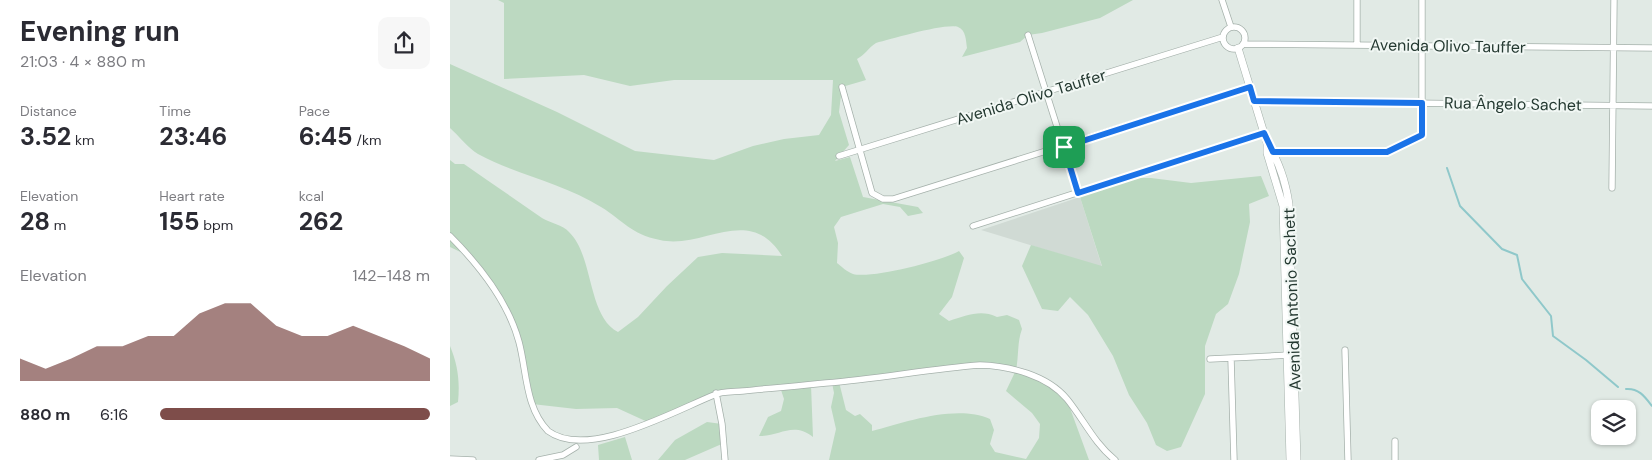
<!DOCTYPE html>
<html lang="en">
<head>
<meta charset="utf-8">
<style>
	body { margin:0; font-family:"DM Sans",sans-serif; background:#f7f7f7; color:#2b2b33; height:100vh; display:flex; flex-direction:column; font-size:19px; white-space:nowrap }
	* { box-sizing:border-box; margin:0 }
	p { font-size:16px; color:#7c7c81 }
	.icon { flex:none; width:28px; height:28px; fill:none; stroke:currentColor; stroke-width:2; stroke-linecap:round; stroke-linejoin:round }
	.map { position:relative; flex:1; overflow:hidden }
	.sheet { display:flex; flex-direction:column; background:#fff; width:450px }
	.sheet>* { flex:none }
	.controls { position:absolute; left:1141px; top:400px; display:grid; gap:10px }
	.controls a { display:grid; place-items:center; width:45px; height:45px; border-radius:10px; background:#fff; box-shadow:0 1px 4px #0004; font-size:25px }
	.pin { position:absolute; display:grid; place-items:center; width:42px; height:42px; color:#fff; margin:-21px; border-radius:10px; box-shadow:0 2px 8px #0006 }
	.round { display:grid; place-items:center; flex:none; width:52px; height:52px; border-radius:10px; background:#f7f7f7 }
	.head { display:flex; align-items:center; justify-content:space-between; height:85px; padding:0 20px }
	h1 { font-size:28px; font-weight:700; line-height:38px }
	.stats { display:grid; grid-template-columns:repeat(3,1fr); gap:8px; height:85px; padding:5px 20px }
	.stats div { display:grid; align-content:center }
	.stats b { font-size:25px; font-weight:700 }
	.stats small { font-size:14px; font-weight:400 }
	.stats p { font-size:14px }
	.chart { height:140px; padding:10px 20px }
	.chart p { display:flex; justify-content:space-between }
	.chart svg { width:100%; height:90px; margin-top:5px; fill:#7e4d4a; opacity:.7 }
	ul { padding:0 20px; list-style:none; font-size:16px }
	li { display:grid; grid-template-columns:80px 60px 1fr; align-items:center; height:38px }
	li i { height:12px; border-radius:6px; background:#7e4d4a }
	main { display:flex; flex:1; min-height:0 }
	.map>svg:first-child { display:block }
	.built { fill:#d0dad4 }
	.green { fill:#bcd9c1; fill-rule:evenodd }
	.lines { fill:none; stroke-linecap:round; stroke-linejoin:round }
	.stream { stroke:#8fc8ca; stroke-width:2 }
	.minor-casing { stroke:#a5b1ab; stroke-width:7 }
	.tertiary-casing { stroke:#a5b1ab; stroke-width:8 }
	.minor { stroke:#fff; stroke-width:5.5 }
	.tertiary { stroke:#fff; stroke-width:7 }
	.route-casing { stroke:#fff; stroke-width:10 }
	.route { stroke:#1a73e8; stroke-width:6 }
	.labels { text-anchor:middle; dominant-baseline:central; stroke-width:4; stroke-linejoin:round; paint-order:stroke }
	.street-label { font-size:16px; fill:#243931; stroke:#f1f7f4 }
</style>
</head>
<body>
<main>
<section class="sheet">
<div class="head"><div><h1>Evening run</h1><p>21:03 · 4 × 880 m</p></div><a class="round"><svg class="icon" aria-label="share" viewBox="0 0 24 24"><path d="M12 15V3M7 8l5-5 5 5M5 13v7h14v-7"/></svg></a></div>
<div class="stats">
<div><p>Distance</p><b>3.52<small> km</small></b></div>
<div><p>Time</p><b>23:46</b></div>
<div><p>Pace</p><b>6:45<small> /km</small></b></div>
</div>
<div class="stats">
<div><p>Elevation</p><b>28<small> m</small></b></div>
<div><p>Heart rate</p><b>155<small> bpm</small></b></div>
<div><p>kcal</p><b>262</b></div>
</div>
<div class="chart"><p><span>Elevation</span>142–148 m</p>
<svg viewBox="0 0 160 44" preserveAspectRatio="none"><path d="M0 44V33L10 38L20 33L30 27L40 27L50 22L60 22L70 11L80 6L90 6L100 17L110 22L120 22L130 17L140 22L150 27L160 33V44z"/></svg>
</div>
<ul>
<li><b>880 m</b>6:16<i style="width:100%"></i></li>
</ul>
</section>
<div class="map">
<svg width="1202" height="460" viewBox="0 0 1202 460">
	<rect width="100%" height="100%" fill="#e1eae5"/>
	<path class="built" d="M 630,197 L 652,267 L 531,230 Z"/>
	<path class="green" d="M 48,0 L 683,0 L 650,18 L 592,33 L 578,35 L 570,42 L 512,57 L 517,48 C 516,41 516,30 508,27 C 495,23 442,39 426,43 C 418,48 415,55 407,59 L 416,80 L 392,87 L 389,112 L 399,145 L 385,161 L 400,157 L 413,197 L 468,207 L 473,213 L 458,216 L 450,207 L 433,204 L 391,217 L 384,227 L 388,243 L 387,263 C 391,266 397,272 403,274 C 422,279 491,261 509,251 L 514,258 L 502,297 L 489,314 L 499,321 C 516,316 530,309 547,317 L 557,315 L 569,320 L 572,329 C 567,342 569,356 566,370 L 603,385 L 617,400 L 639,460 L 379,460 L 386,429 L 381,407 L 384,393 L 382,383 L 361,385 L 363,437 C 342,421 330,437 309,436 L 318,417 L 331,411 L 334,399 L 330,387 L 266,393 L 202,424 L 167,408 L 126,409 L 82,404 L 61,318 L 21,257 L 0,247 L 0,160 L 5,164 L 14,164 C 40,182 66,200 92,218 C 100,223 113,225 119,232 C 144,256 137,316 168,332 L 188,317 L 217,286 L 248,257 L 272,253 L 332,256 C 299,203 253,250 210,240 C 180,234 174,221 151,207 C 113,183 67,175 28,154 C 18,148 9,136 0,128 L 0,64 L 107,112 L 185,151 L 264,160 L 303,146 L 334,139 L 369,135 L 381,115 L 383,80 L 224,80 L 180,86 L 134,75 L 54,79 L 54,3 ZM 530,365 L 566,370 L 556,391 L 582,413 L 590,424 L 589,438 L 576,459 L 545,452 L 540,444 L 544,430 L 540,419 C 506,404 456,422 422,431 L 422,425 L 410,414 L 405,416 L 396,410 L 389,382 Z
		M 811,176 L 819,196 L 799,204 L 800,222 L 789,274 L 778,304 L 766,314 L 755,346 L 755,394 L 731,447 L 717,451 L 706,445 L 697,423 L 679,395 L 663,356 L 638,315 L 620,297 L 608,311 L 592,309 L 572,266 L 581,245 L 652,266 L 630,197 L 687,178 L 701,178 L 741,183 Z
		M 0,346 C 8,365 10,382 8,402 L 0,406 Z
		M 257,422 L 272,424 L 274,443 L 235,460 L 208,460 L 225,440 Z
		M 175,437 L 182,460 L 149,460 L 148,445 Z"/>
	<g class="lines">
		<path class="stream" d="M 997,168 L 1010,206 L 1052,249 L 1067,255 L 1072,279 L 1101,316 L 1103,336 L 1136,360 L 1168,387
			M 1176,389 C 1189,388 1195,397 1202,406"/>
		<defs>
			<path id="minor" d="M 772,0 L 781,27
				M 907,0 L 907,45
				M773 38a11 11 0 1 1 22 0a11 11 0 1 1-22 0Z
				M 578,35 L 628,193
				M 793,44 L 1202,48
				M 392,87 L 422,193 L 433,199 L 443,199 L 800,87
				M 804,101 L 1202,106
				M 819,153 L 937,152 L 972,135 L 972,0
				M 389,156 L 773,37
				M 1162,188 L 1164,0
				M 523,226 L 814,133
				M 0,236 C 30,266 58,301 69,342 C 77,372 75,407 98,431 C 137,460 222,412 264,395 C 272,391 284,392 293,391 C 321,388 349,386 376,383 C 428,379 478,369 530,365 C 560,366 597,375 617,399 C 634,420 644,443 665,460
				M 895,350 L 898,460
				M 760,359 L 840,355
				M 781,359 L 784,460
				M 266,393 L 272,424 L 275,460
				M 945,441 L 945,460
				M 0,459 L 23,460
				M 89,460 L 113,455 L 126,447"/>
			<path id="tertiary" d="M 788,48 L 817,143 C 829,161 836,184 839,204 L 847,460
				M 817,143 L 817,153 L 833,206 L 840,460"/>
		</defs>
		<use href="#minor" class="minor-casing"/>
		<use href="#tertiary" class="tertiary-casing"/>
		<use href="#minor" class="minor"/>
		<use href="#tertiary" class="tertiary"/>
	</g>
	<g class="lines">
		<defs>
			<path id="route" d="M 800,87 L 804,101 L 972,103 L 972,135 L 937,152 L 823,152 L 814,133 L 628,193 L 614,147 Z"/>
		</defs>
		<use href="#route" class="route-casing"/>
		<use href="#route" class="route"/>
	</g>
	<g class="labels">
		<g class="street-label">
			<text transform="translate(998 46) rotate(1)">Avenida Olivo Tauffer</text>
			<text transform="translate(581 97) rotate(-17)">Avenida Olivo Tauffer</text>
			<text transform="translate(1063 104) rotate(1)">Rua Ângelo Sachet</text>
			<text transform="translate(842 299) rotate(-92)">Avenida Antonio Sachett</text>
		</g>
	</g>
</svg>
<div class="controls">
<a><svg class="icon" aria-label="layers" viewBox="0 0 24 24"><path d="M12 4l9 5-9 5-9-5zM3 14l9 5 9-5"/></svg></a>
</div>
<div class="pin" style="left:614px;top:147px;background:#1e9e55"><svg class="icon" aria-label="arrive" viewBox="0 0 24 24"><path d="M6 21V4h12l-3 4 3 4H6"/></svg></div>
</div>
</main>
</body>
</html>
